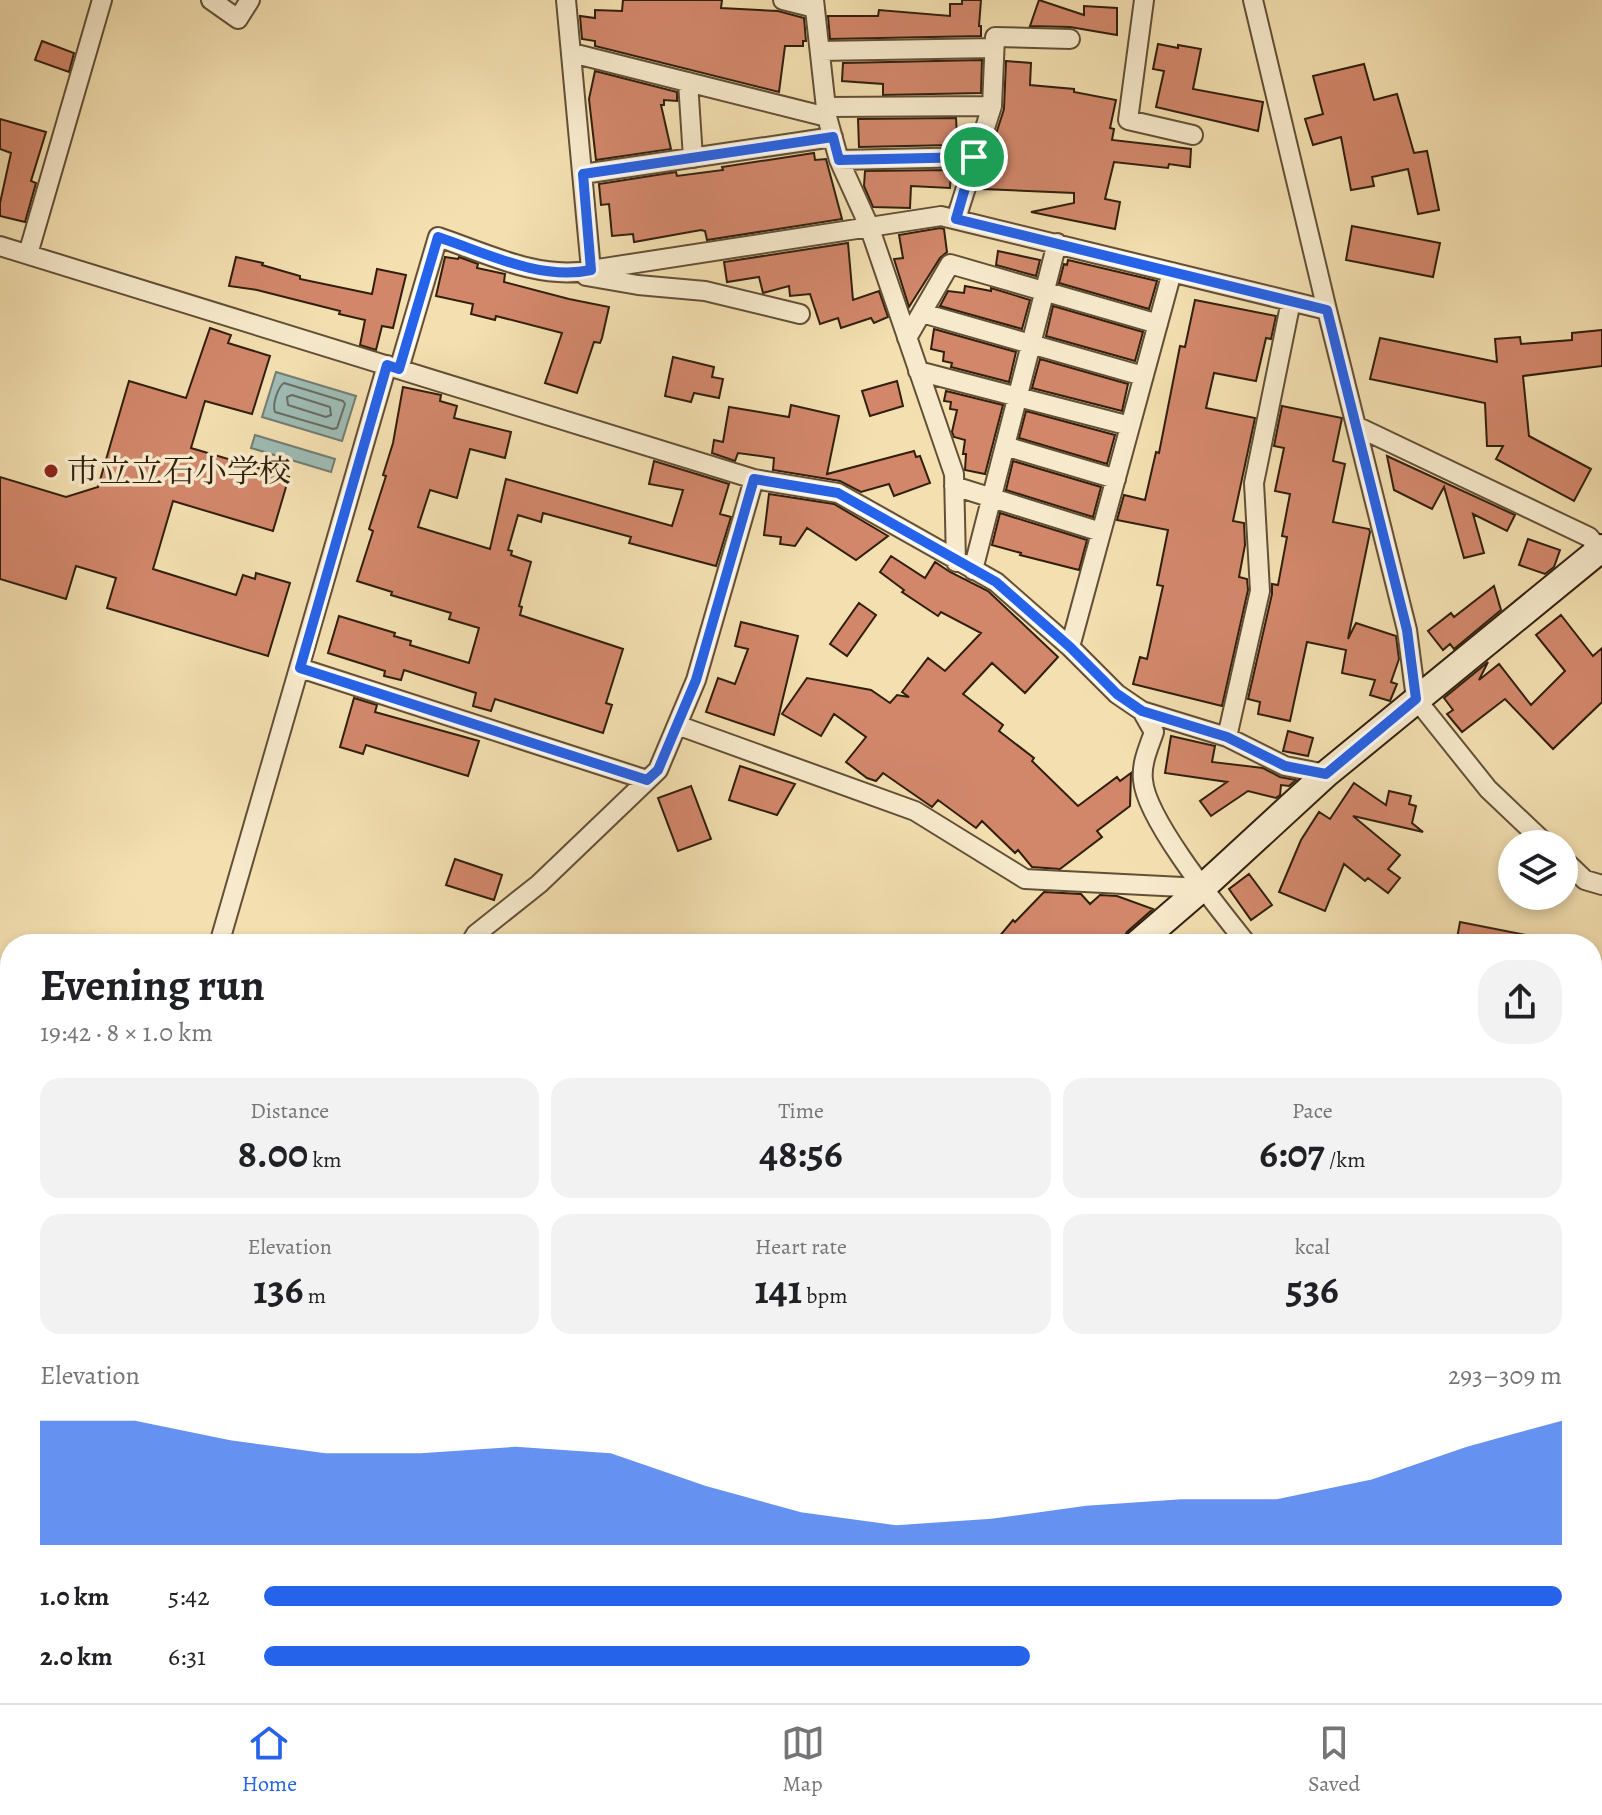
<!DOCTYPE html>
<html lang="en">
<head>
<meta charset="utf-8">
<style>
	body { margin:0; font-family:Alegreya,"Noto Serif JP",serif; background:#f2f2f2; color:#202124; height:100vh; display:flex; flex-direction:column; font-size:30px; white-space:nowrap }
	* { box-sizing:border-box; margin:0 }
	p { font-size:26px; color:#757577 }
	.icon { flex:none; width:44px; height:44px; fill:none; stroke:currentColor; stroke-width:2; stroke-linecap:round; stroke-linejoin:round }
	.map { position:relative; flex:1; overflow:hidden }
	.panel { position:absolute; left:0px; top:934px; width:1602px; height:770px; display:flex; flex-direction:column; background:#fff; border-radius:32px 32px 0 0; box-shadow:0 4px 12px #0003 }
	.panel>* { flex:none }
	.fabs { position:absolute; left:1498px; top:830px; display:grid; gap:16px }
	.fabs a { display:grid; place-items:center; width:80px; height:80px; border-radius:50%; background:#fff; box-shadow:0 4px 12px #0003; font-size:40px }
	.pin { position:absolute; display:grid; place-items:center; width:68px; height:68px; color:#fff; margin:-34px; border:4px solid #fff; border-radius:50%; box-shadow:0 2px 8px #0007 }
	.round { display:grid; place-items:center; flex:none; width:84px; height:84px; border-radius:32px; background:#f2f2f2 }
	.head { display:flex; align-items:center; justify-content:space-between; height:136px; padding:0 40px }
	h1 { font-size:44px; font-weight:700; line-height:60px }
	.metrics { display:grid; grid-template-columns:repeat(3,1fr); gap:12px; height:136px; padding:8px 40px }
	.metrics div { display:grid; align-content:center; border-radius:20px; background:#f2f2f2; text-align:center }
	.metrics b { font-size:40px; font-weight:700 }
	.metrics small { font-size:22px; font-weight:400 }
	.metrics p { font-size:22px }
	.chart { height:224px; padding:16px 40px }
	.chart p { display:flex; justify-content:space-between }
	.chart svg { width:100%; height:144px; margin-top:8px; fill:#2563eb; opacity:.7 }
	ul { padding:0 40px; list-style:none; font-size:26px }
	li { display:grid; grid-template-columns:128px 96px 1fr; align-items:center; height:60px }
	li i { height:20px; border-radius:10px; background:#2563eb }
	.tabs { display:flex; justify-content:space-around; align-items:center; height:112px; border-top:2px solid #e0e0e0; background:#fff; font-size:22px; color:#757577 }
	.tabs a { display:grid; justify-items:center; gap:4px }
	.tabs .current { color:#2563eb }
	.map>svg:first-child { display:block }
	.water { fill:#9ebbb4; stroke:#727d71; stroke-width:2 }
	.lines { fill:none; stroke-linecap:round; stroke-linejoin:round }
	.shore { stroke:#686d60; stroke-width:2 }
	.building { fill:#d2876b; stroke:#311f0d; stroke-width:2 }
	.street-casing { stroke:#624f36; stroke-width:22 }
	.secondary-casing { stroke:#311f0d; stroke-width:30 }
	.street { stroke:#f7eacc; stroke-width:18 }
	.secondary { stroke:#f7eacc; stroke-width:26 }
	.route-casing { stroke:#fff; stroke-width:16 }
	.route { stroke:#2563eb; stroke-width:10 }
	.poi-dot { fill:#8f2418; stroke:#f7eacc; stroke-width:3 }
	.labels { text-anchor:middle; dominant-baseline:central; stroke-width:7; stroke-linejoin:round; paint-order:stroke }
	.poi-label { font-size:32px; fill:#311f0d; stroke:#f7eacc; text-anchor:start }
</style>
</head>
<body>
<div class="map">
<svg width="1602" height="1703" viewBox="0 0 1602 1703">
	<rect width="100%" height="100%" fill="#f3dfb0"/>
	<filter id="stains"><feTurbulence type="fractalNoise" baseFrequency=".0025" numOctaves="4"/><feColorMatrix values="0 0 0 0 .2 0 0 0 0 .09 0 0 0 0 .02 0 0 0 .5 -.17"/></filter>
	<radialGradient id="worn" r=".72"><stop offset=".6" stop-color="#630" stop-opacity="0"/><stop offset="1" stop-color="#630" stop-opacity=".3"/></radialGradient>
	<path class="water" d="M 276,372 L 356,396 L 342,441 L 262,417 Z
		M 255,435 L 335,459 L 331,472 L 251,448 Z"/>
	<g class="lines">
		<path class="shore" d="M 284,383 L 343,401 L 345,404 L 337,428 L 333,429 L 275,412 C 272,404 278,387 284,383 Z
			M 292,395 L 330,407 L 331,415 L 326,417 L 288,405 L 287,397 Z"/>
	</g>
	<path class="building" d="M 623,0 L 722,0 L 721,8 L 778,11 L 804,18 L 806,41 L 803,41 L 803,46 L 785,46 L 779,92 L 595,46 L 595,41 L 582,39 L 580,16 L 595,18 L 595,10 L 622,11 Z
		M 962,0 L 981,0 L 979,26 L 981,26 L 981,36 L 830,39 L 828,16 L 878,16 L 879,10 L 950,16 L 950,4 L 962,4 Z
		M 1039,0 L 1084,15 L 1084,6 L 1117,8 L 1117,35 L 1070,27 L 1030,26 Z
		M 42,41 L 74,53 L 69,72 L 35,60 Z
		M 1158,44 L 1178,48 L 1178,45 L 1201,49 L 1193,89 L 1263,102 L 1258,131 L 1156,107 L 1164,71 L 1153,69 Z
		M 982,60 L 981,93 L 883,95 L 883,84 L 842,81 L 843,63 Z
		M 1006,61 L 1031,63 L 1030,85 L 1074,89 L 1074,92 L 1116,100 L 1110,128 L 1114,129 L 1112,140 L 1191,149 L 1190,167 L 1169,164 L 1168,168 L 1114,162 L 1105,199 L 1120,202 L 1115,229 L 1031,212 L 1074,203 L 1074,193 L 983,189 L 989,156 L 1004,109 Z
		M 1364,64 L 1374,100 L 1397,94 L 1414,153 L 1427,151 L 1439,210 L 1418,214 L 1408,169 L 1372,177 L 1374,186 L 1351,190 L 1341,137 L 1313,145 L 1305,119 L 1323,114 L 1313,76 Z
		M 595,71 L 677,92 L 677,101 L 664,100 L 664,105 L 661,105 L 671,149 L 596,160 L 589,99 Z
		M 956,118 L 957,135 L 953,135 L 952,145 L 859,147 L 858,119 Z
		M 0,119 L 46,132 L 31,181 L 36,183 L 25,222 L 0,216 L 0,203 L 11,153 L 0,149 Z
		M 814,153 L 815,160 L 826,159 L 842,219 L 707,240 L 705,231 L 701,230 L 634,242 L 633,234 L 612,236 L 609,204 L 601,205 L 599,184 L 676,172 L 677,176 L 723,170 L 722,167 Z
		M 951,170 L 950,188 L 911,186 L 910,208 L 873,207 L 864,186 L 865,171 Z
		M 1352,226 L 1440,243 L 1433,277 L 1346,260 Z
		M 940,228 L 944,229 L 947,252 L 940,258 L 909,307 L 894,259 L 903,258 L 899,235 Z
		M 848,243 L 853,300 L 879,291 L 888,317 L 874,323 L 871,318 L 841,328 L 838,318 L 820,324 L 810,294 L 790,296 L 789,286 L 763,293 L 759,277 L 727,282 L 724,262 Z
		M 998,251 L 1040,260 L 1036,276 L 996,265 Z
		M 236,257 L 263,263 L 262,265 L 300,276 L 300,279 L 372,294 L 377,269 L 406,275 L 393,328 L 382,326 L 376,350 L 360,345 L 365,320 L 339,314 L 340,311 L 257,290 L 229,286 Z
		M 445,257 L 458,259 L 459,257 L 478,264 L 477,268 L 505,274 L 504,282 L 569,299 L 609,307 L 602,338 L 600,343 L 594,342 L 577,393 L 545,383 L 562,333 L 496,316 L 495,320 L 471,314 L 473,304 L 436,296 Z
		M 1068,260 L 1157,281 L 1149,309 L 1059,283 L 1064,264 L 1067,265 Z
		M 965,286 L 991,291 L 991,288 L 1030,300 L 1022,329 L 940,306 L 948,291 L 964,293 Z
		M 1195,300 L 1276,316 L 1271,339 L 1266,338 L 1256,381 L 1214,373 L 1206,408 L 1255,418 L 1233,521 L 1244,523 L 1245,545 L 1239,577 L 1247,579 L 1248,590 L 1222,706 L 1133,684 L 1140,657 L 1147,659 L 1163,586 L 1157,585 L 1168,530 L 1117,520 L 1124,495 L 1145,500 L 1156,452 L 1159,453 L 1180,346 L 1185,347 Z
		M 1053,306 L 1143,332 L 1135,361 L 1046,336 Z
		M 210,328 L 231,335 L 228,343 L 270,356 L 252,414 L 205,401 L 191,448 L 289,477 L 273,531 L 173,501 L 153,569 L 236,595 L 243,575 L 255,579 L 256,573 L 290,583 L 268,656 L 107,608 L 116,578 L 76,566 L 66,599 L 0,579 L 0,477 L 66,497 L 98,487 L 129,381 L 186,398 Z
		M 934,329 L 1016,352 L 1009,382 L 951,367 L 952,363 L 943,361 L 944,352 L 931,349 Z
		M 1602,330 L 1602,366 L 1523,376 L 1529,436 L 1591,469 L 1574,501 L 1496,459 L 1503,446 L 1487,446 L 1485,403 L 1370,379 L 1380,338 L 1497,362 L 1495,339 L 1520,337 L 1521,344 L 1572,340 L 1572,333 Z
		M 673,357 L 714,367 L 712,377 L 723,379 L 719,398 L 694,393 L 691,402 L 665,396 Z
		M 1040,359 L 1128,384 L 1122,411 L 1032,388 Z
		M 897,381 L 903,406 L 870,416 L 862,391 Z
		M 403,387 L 441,395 L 440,401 L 457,406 L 454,418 L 511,432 L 505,458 L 470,449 L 457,498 L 430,490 L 418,527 L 490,549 L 506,479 L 672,526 L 683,490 L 649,484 L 654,461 L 729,484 L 720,514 L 731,517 L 716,566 L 629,543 L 631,537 L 543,513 L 541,522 L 518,515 L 508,550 L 512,551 L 511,555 L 531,562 L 519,606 L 522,607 L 520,615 L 623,649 L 606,703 L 612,705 L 603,733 L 495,699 L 491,711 L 473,706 L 476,693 L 404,670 L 401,680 L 384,676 L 385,671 L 328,653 L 339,616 L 395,633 L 394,636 L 411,641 L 410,645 L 469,663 L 479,628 L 449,619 L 451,613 L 391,595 L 392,592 L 357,581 L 373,531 L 369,529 L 386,476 L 383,475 L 393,443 Z
		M 946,391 L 1003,405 L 985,474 L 965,470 L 966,454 L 963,454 L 965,440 L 954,437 L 952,432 L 957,410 L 950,409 L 951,402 L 944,401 Z
		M 791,405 L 839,416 L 827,474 L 914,451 L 916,457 L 920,456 L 930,483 L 894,496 L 889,484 L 861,492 L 840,481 L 773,470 L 774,458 L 738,453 L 735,461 L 712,453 L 714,440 L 723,442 L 729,407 L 789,417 Z
		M 1282,406 L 1342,418 L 1333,461 L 1345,464 L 1333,522 L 1369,529 L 1370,532 L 1348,639 L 1356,623 L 1396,636 L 1399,659 L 1391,682 L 1397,684 L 1390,701 L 1370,695 L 1375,680 L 1342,673 L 1346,650 L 1307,642 L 1290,721 L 1258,714 L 1260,702 L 1248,699 L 1272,594 L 1272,584 L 1278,585 L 1287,537 L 1282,536 L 1290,494 L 1275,491 L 1284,448 L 1274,446 Z
		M 1026,411 L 1115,435 L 1107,464 L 1019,438 Z
		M 1387,456 L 1515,515 L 1507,531 L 1473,514 L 1484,553 L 1464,558 L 1444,487 L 1432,509 L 1394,490 Z
		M 1013,461 L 1101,487 L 1093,517 L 1006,490 Z
		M 769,494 L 834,504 L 888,536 L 856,560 L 807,528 L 795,546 L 780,544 L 781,537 L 764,535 Z
		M 1000,513 L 1087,540 L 1079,570 L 1020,555 L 1021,553 L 992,545 Z
		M 1528,539 L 1560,550 L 1554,567 L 1545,574 L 1519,565 Z
		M 891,556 L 925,578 L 935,562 L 950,572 L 988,591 L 1058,657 L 1025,693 L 992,663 L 963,694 L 1003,725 L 999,731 L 1034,758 L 1032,761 L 1078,806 L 1117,777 L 1120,781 L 1131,773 L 1130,806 L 1097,831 L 1102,837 L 1060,869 L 1032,867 L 1018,850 L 1015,853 L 982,821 L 976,828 L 938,800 L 932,807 L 883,773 L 876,781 L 867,778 L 846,762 L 866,737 L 834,714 L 821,736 L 782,714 L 807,678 L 871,690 L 890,703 L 897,695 L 909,697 L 902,692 L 928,658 L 945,671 L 981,633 L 941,612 L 938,616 L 902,592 L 904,590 L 880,572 Z
		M 1494,586 L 1501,610 L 1454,649 L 1450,644 L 1443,650 L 1428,631 L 1451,613 L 1454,617 Z
		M 859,603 L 876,615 L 847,656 L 830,644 Z
		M 1561,615 L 1593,656 L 1602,648 L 1602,702 L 1553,749 L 1505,699 L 1462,732 L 1447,714 L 1453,710 L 1444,698 L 1488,662 L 1479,680 L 1499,664 L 1531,705 L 1565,671 L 1536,635 Z
		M 741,622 L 798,636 L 774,735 L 706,712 L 718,678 L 735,684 L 748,649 L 735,646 Z
		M 354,698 L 377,705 L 375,712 L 479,741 L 468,776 L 366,745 L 363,754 L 340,747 Z
		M 1288,731 L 1313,738 L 1308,756 L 1283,751 Z
		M 1171,736 L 1215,746 L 1212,762 L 1263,768 L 1280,777 L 1296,780 L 1289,786 L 1281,785 L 1280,795 L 1276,798 L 1248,791 L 1211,816 L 1200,801 L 1227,782 L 1165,773 Z
		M 740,766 L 795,784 L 777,815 L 729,800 Z
		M 1354,783 L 1386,805 L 1389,791 L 1411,796 L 1409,804 L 1416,806 L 1412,823 L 1423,832 L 1353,816 L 1400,855 L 1388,869 L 1400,878 L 1388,893 L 1368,878 L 1365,881 L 1344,864 L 1325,911 L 1279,892 L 1301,840 L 1319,812 L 1330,819 Z
		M 691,786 L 711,839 L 678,851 L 658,798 Z
		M 455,859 L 502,875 L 494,900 L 446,885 Z
		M 1249,874 L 1272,905 L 1251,920 L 1229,889 Z
		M 1044,892 L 1081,894 L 1090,904 L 1100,895 L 1117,896 L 1153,909 L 1127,932 L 1120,944 L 993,944 L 1013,920 L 1015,922 Z
		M 1460,922 L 1526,935 L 1525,944 L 1456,944 Z"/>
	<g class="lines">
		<defs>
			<path id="street" d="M 211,0 L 238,19 L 250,0
				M 566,0 L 591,270 L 941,216 L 1327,310
				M 783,0 L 815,8
				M 814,0 L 827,117 L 839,160 L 869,226 L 954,474 L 956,562
				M 1144,0 L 1128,120 L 1193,135
				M 1253,0 L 1327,310 L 1407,630 L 1416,699 L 1488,789 L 1546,844
				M 820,51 L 994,48
				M 572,53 L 827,117
				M 688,82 L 693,158
				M 826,107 L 992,106
				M 839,160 L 974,157
				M 583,174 L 833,137
				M 956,219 L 992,106 L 995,37 L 1070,39
				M 0,246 L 754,479 L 838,493 L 996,582 L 1070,647 L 1117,694 L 1142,711 L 1227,737 L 1285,766 L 1326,774
				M 28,254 L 102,0
				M 586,276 L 638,285 L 705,291 L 800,314
				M 922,313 L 1143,376
				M 907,338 L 950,264 L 1158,324
				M 399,369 L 438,237 C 486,253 540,281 591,270
				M 918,371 L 1130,426
				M 1356,426 L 1589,537 L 1602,552
				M 1005,446 L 1116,479
				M 954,486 L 1101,532
				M 973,570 L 1057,243
				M 1070,647 L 1172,272
				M 300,668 L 647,780
				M 1142,711 L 1154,732 C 1149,747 1141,763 1143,780 C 1146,820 1220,910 1247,944
				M 677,725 L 915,811 L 1025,879 L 1202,888
				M 1227,737 L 1260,591 L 1254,483 L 1291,301
				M 1564,860 L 1585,880 L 1602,885
				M 219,944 L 387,365
				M 470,944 L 476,934 L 539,884 L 658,770 L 696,680 L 754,479
				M 0,984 L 10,987
				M 1592,1232 L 1602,1228
				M 1592,1628 L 1602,1626
				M 0,1674 L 10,1677
				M 60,1694 L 86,1703
				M 603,1694 L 605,1703
				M 1406,1703 L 1424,1694"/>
			<path id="secondary" d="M 1137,944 L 1202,888 L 1326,774 L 1602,548
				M 245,1703 L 256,1694"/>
		</defs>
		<use href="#street" class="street-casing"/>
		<use href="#secondary" class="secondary-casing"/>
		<use href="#street" class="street"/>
		<use href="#secondary" class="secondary"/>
	</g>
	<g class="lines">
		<defs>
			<path id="route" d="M 833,137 L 839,160 L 974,157 L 956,219 L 1327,310 L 1407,630 L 1416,699 L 1326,774 L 1285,766 L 1227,737 L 1142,711 L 1117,694 L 1070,647 L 996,582 L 838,493 L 754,479 L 696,680 L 658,770 L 647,780 L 300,668 L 387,365 L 399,369 L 438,237 C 486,253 540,281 591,270 L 583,174 Z"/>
		</defs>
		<use href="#route" class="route-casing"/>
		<use href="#route" class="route"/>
	</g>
	<circle class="poi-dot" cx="51" cy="471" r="8"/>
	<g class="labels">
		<g class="poi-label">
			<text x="67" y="471">市立立石小学校</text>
		</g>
	</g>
	<rect width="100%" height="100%" filter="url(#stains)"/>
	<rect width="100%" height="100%" fill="url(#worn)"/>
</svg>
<div class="fabs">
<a><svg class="icon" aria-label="layers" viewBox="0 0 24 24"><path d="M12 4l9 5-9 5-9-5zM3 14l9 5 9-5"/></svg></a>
</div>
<div class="pin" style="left:974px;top:157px;background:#1e9e55"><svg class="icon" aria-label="arrive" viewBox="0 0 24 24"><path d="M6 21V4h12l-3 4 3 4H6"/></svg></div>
<section class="panel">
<div class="head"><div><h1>Evening run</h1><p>19:42 · 8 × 1.0 km</p></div><a class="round"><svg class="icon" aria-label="share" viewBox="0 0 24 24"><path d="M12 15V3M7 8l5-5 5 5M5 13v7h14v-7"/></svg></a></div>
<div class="metrics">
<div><p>Distance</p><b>8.00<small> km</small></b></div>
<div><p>Time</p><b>48:56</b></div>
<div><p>Pace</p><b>6:07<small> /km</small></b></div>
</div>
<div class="metrics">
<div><p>Elevation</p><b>136<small> m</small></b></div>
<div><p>Heart rate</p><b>141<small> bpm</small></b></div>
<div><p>kcal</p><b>536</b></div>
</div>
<div class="chart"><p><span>Elevation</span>293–309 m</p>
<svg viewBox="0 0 160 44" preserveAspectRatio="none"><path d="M0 44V6L10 6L20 12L30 16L40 16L50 14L60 16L70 26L80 34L90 38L100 36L110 32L120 30L130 30L140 24L150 14L160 6V44z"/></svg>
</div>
<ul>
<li><b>1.0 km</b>5:42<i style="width:100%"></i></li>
<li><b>2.0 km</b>6:31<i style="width:59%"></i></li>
</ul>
</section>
</div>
<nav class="tabs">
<a class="current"><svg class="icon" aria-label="home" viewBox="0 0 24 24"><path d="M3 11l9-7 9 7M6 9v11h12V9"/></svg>Home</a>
<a><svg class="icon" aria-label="map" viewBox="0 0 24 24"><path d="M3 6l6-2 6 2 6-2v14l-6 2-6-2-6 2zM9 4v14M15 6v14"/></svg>Map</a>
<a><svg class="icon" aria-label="saved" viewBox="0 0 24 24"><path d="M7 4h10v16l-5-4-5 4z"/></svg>Saved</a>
</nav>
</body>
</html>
